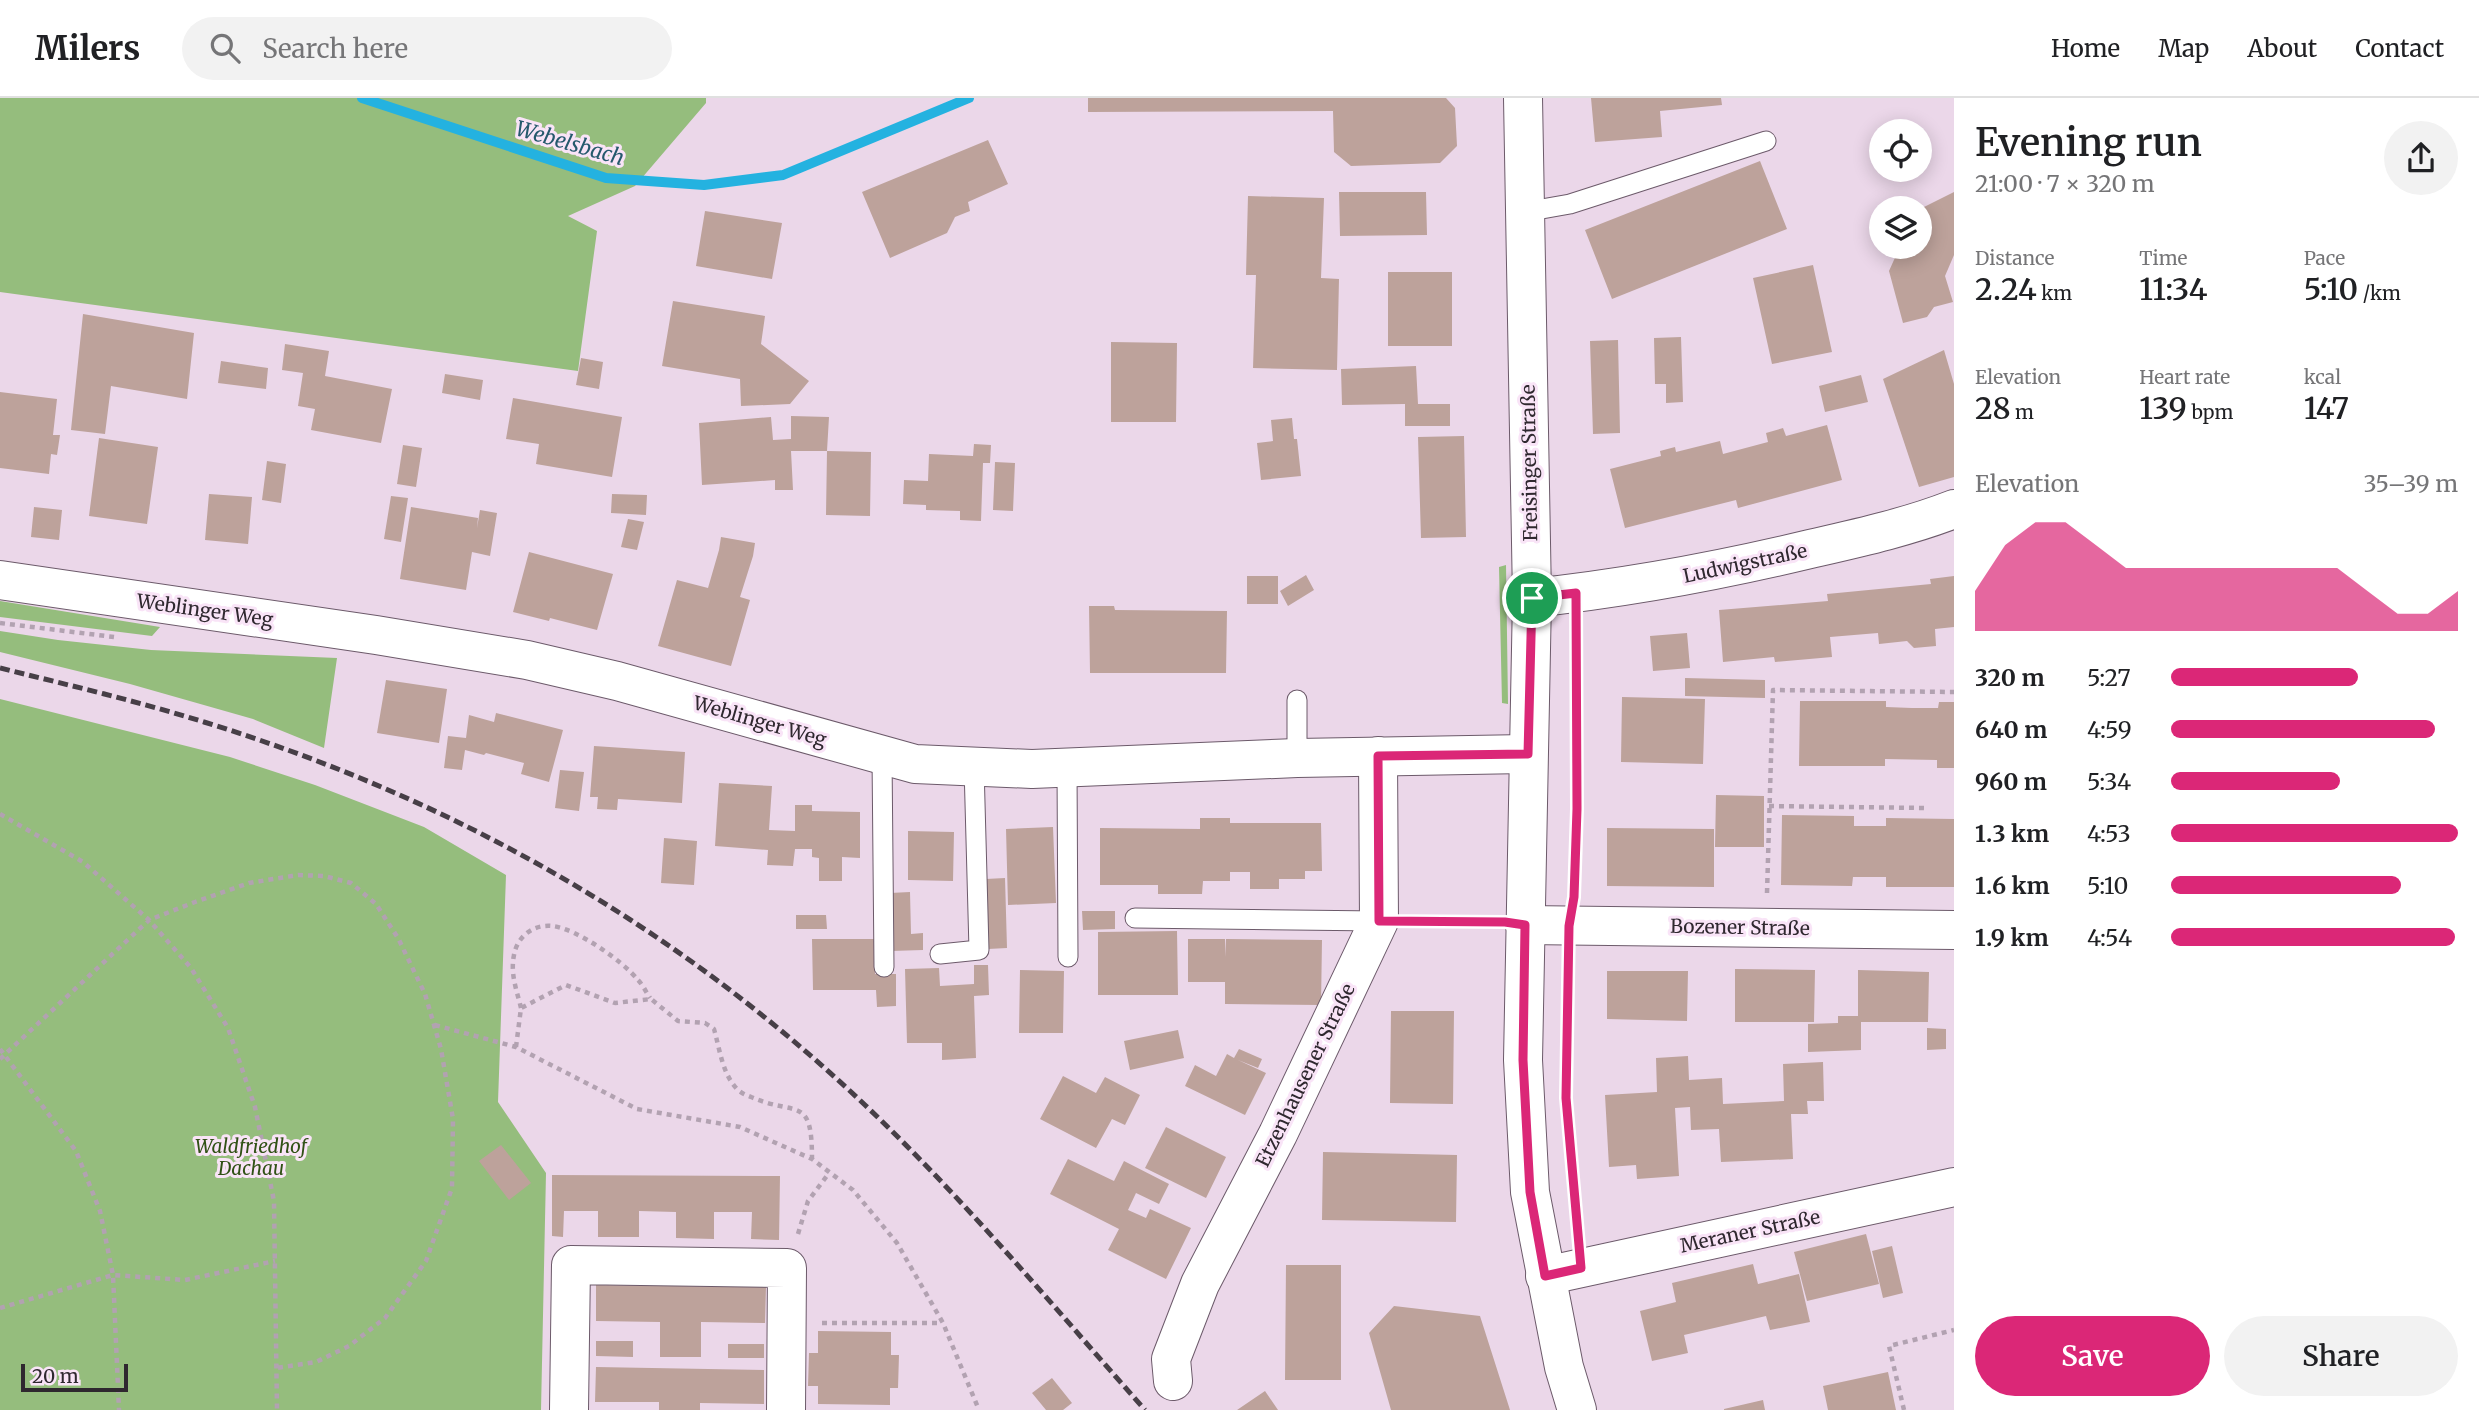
<!DOCTYPE html>
<html lang="en">
<head>
<meta charset="utf-8">
<style>
	body { margin:0; font-family:Merriweather,serif; background:#f2f2f2; color:#202124; height:100vh; display:flex; flex-direction:column; font-size:26px; white-space:nowrap }
	* { box-sizing:border-box; margin:0 }
	p { font-size:23px; color:#757577 }
	.icon { flex:none; width:38px; height:38px; fill:none; stroke:currentColor; stroke-width:2; stroke-linecap:round; stroke-linejoin:round }
	.map { position:relative; flex:1; overflow:hidden }
	.panel { display:flex; flex-direction:column; background:#fff; width:525px }
	.panel>* { flex:none }
	.tools { position:absolute; left:1869px; top:21px; display:grid; gap:14px }
	.tools a { display:grid; place-items:center; width:63px; height:63px; border-radius:50%; background:#fff; box-shadow:0 4px 18px #0003; font-size:35px }
	.scale { position:absolute; left:21px; bottom:18px; width:107px; box-sizing:border-box; padding-left:7px; border:4px solid #2f282f; border-top:0; font-size:19px; line-height:24px; white-space:nowrap; color:#2f282f; -webkit-text-stroke:5px #f9e4f7; paint-order:stroke }
	.pin { position:absolute; display:grid; place-items:center; width:60px; height:60px; color:#fff; margin:-30px; border:4px solid #fff; border-radius:50%; box-shadow:0 2px 7px #0007 }
	.round { display:grid; place-items:center; flex:none; width:74px; height:74px; border-radius:37px; background:#f2f2f2 }
	.headline { display:flex; align-items:center; justify-content:space-between; height:119px; padding:0 21px }
	h1 { font-size:38px; font-weight:600; line-height:52px }
	.stats { display:grid; grid-template-columns:repeat(3,1fr); gap:10px; height:119px; padding:7px 21px }
	.stats div { display:grid; align-content:center }
	.stats b { font-size:30px; font-weight:600 }
	.stats small { font-size:19px; font-weight:400 }
	.stats p { font-size:19px }
	.chart { height:196px; padding:14px 21px }
	.chart p { display:flex; justify-content:space-between }
	.chart svg { width:100%; height:126px; margin-top:7px; fill:#db2777; opacity:.7 }
	.button { display:flex; gap:14px; margin-top:auto; padding:14px 21px }
	.button a { flex:1; height:80px; border-radius:42px; background:#db2777; color:#fff; font-size:28px; font-weight:600; line-height:80px; text-align:center }
	.button a+a { background:#f2f2f2; color:#202124 }
	ul { padding:0 21px; list-style:none; font-size:23px }
	li { display:grid; grid-template-columns:112px 84px 1fr; align-items:center; height:52px }
	li i { height:18px; border-radius:9px; background:#db2777 }
	header { display:flex; align-items:center; gap:42px; box-sizing:border-box; height:98px; padding:0 35px; background:#fff; border-bottom:2px solid #e0e0e0 }
	header strong { font-size:33px }
	nav { display:flex; gap:38px; margin-inline-start:auto; font-size:24px }
	.search { width:490px; height:63px; background:#f2f2f2; display:flex; align-items:center; gap:18px; box-sizing:border-box; padding:0 24px; border-radius:38px; color:#757577; font-size:26px }
	main { display:flex; flex:1; min-height:0 }
	.map>svg:first-child { display:block }
	.green { fill:#95bd7d }
	.lines { fill:none; stroke-linecap:round; stroke-linejoin:round }
	.stream { stroke:#24b2e0; stroke-width:10 }
	.building { fill:#bda29b }
	.service-casing { stroke:#6c5a6a; stroke-width:21 }
	.minor-casing { stroke:#6c5a6a; stroke-width:40 }
	.tertiary-casing { stroke:#6c5a6a; stroke-width:40 }
	.secondary-casing { stroke:#6c5a6a; stroke-width:40 }
	.path { stroke:#b2a2b1; stroke-width:4.5; stroke-dasharray:5 5; stroke-linecap:butt }
	.service { stroke:#fff; stroke-width:19 }
	.minor { stroke:#fff; stroke-width:38 }
	.tertiary { stroke:#fff; stroke-width:38 }
	.secondary { stroke:#fff; stroke-width:38 }
	.rail { stroke:#473f47; stroke-width:5; stroke-dasharray:10 5; stroke-linecap:butt }
	.route-casing { stroke:#fff; stroke-width:14 }
	.route { stroke:#db2777; stroke-width:9 }
	.labels { text-anchor:middle; dominant-baseline:central; stroke-width:6; stroke-linejoin:round; paint-order:stroke }
	.street-label { font-size:19px; fill:#2f282f; stroke:#f9e4f7 }
	.park-label { font-size:19px; font-style:italic; fill:#305115; stroke:#f9e4f7 }
	.water-label { font-size:21px; font-style:italic; fill:#25596d; stroke:#f9e4f7 }
</style>
</head>
<body>
<header>
<strong>Milers</strong>
<div class="search"><svg class="icon" aria-label="search" viewBox="0 0 24 24"><circle cx="10" cy="10" r="6"/><path d="M15 15l6 6"/></svg>Search here</div>
<nav><a>Home</a><a>Map</a><a>About</a><a>Contact</a></nav>
</header>
<main>
<div class="map">
<svg width="1954" height="1312" viewBox="0 0 1954 1312">
	<rect width="100%" height="100%" fill="#ebd7e9"/>
	<path class="green" d="M 0,0 L 706,0 L 706,5 L 635,88 L 568,118 L 597,133 L 578,273 L 0,194 Z
		M 1506,467 L 1508,606 L 1502,605 L 1499,469 Z
		M 0,503 L 160,529 L 152,538 L 0,519 Z
		M 0,533 L 58,542 L 151,552 L 337,560 L 324,650 L 253,621 L 130,586 L 0,554 Z
		M 0,601 L 230,659 L 315,687 L 424,729 L 506,777 L 498,1004 L 546,1075 L 541,1312 L 0,1312 Z"/>
	<g class="lines">
		<path class="stream" d="M 362,0 L 606,80 L 704,87 L 783,77 L 969,0"/>
	</g>
	<path class="building" d="M 1088,0 L 1446,0 L 1455,10 L 1457,48 L 1440,65 L 1351,68 L 1334,54 L 1333,13 L 1088,14 Z
		M 1591,0 L 1721,0 L 1722,7 L 1660,13 L 1662,39 L 1595,44 Z
		M 988,42 L 1008,86 L 968,104 L 970,113 L 955,119 L 947,135 L 890,160 L 862,94 Z
		M 1760,63 L 1787,131 L 1612,201 L 1585,132 Z
		M 1339,94 L 1426,94 L 1427,137 L 1340,138 Z
		M 1954,94 L 1954,157 L 1945,178 L 1953,204 L 1934,209 L 1927,219 L 1903,225 L 1889,173 L 1898,153 L 1894,151 L 1895,149 L 1920,149 L 1920,111 Z
		M 1248,98 L 1324,100 L 1321,180 L 1339,181 L 1337,272 L 1253,270 L 1256,177 L 1246,177 Z
		M 705,113 L 782,125 L 772,181 L 696,168 Z
		M 1813,167 L 1832,254 L 1772,266 L 1753,180 Z
		M 1388,174 L 1452,174 L 1452,248 L 1388,248 Z
		M 673,203 L 765,218 L 761,246 L 809,283 L 790,306 L 741,308 L 740,281 L 662,268 Z
		M 83,216 L 194,235 L 187,301 L 111,288 L 105,336 L 71,332 Z
		M 1681,239 L 1683,304 L 1666,305 L 1666,286 L 1655,286 L 1654,240 Z
		M 1618,242 L 1620,335 L 1593,336 L 1590,243 Z
		M 1111,244 L 1177,245 L 1176,324 L 1111,324 Z
		M 285,246 L 329,253 L 325,278 L 392,291 L 381,345 L 311,332 L 315,311 L 298,308 L 303,275 L 282,272 Z
		M 1944,252 L 1954,286 L 1954,379 L 1919,389 L 1883,281 Z
		M 581,260 L 603,264 L 599,291 L 576,287 Z
		M 221,263 L 268,270 L 266,291 L 218,285 Z
		M 1416,268 L 1418,306 L 1450,306 L 1450,328 L 1405,328 L 1405,306 L 1342,307 L 1341,271 Z
		M 445,276 L 483,282 L 480,302 L 442,295 Z
		M 1861,277 L 1868,304 L 1825,314 L 1819,288 Z
		M 0,294 L 57,301 L 53,337 L 60,337 L 57,357 L 51,356 L 49,376 L 0,370 Z
		M 513,300 L 622,319 L 612,379 L 536,366 L 539,346 L 506,341 Z
		M 791,318 L 829,319 L 827,353 L 871,354 L 870,418 L 826,417 L 827,353 L 791,353 L 793,392 L 775,392 L 775,382 L 702,387 L 699,325 L 771,319 L 773,342 L 791,341 Z
		M 1292,320 L 1294,341 L 1297,341 L 1301,378 L 1261,382 L 1257,345 L 1273,343 L 1271,322 Z
		M 1827,327 L 1842,382 L 1738,410 L 1736,402 L 1625,430 L 1610,371 L 1661,358 L 1660,353 L 1675,349 L 1676,354 L 1720,343 L 1723,356 L 1768,344 L 1766,335 L 1783,330 L 1786,338 Z
		M 1464,338 L 1466,439 L 1421,440 L 1418,339 Z
		M 99,340 L 158,349 L 147,426 L 89,418 Z
		M 974,346 L 991,347 L 990,365 L 983,365 L 981,423 L 960,422 L 960,413 L 926,412 L 926,407 L 903,406 L 904,382 L 928,383 L 929,356 L 973,358 Z
		M 403,347 L 422,350 L 416,389 L 397,386 Z
		M 267,363 L 286,366 L 281,405 L 262,402 Z
		M 995,364 L 1015,365 L 1013,413 L 993,412 Z
		M 209,396 L 252,399 L 248,446 L 205,442 Z
		M 612,396 L 647,397 L 646,417 L 611,415 Z
		M 391,398 L 408,400 L 401,444 L 384,441 Z
		M 34,409 L 62,412 L 59,442 L 31,439 Z
		M 411,409 L 478,420 L 477,430 L 480,412 L 497,415 L 490,458 L 472,454 L 466,492 L 400,481 Z
		M 628,421 L 644,424 L 637,452 L 621,449 Z
		M 721,439 L 755,445 L 753,458 L 740,499 L 750,502 L 731,568 L 658,548 L 677,482 L 708,490 L 719,452 Z
		M 529,454 L 613,476 L 597,532 L 550,520 L 549,523 L 513,514 Z
		M 1306,477 L 1314,492 L 1288,508 L 1280,493 Z
		M 1247,478 L 1278,478 L 1278,506 L 1247,506 Z
		M 1954,478 L 1954,529 L 1935,531 L 1936,548 L 1914,550 L 1907,543 L 1879,546 L 1878,535 L 1830,539 L 1832,559 L 1775,564 L 1774,559 L 1723,564 L 1719,512 L 1828,503 L 1827,496 L 1931,486 L 1930,481 Z
		M 1089,508 L 1114,508 L 1115,512 L 1227,513 L 1226,575 L 1090,575 Z
		M 1687,535 L 1690,570 L 1653,573 L 1650,538 Z
		M 1685,580 L 1765,582 L 1765,600 L 1685,598 Z
		M 386,582 L 447,591 L 439,645 L 377,635 Z
		M 1622,599 L 1705,601 L 1703,666 L 1621,664 Z
		M 1800,603 L 1886,603 L 1886,609 L 1912,610 L 1938,610 L 1939,604 L 1954,604 L 1954,670 L 1937,670 L 1937,662 L 1885,661 L 1885,668 L 1799,668 Z
		M 496,615 L 563,632 L 549,684 L 521,676 L 524,665 L 486,655 L 484,657 L 465,652 L 462,672 L 444,670 L 448,638 L 466,640 L 469,617 L 494,624 Z
		M 594,648 L 685,654 L 682,705 L 618,701 L 617,712 L 597,711 L 598,699 L 590,699 Z
		M 560,672 L 584,674 L 579,713 L 555,710 Z
		M 719,685 L 772,688 L 769,732 L 795,733 L 795,707 L 812,707 L 812,713 L 860,714 L 860,760 L 842,759 L 842,783 L 819,783 L 819,760 L 812,759 L 812,751 L 795,751 L 793,768 L 767,767 L 768,752 L 715,748 Z
		M 1716,697 L 1764,698 L 1764,749 L 1715,749 Z
		M 1782,717 L 1854,718 L 1854,728 L 1886,728 L 1886,720 L 1954,721 L 1954,789 L 1886,789 L 1886,779 L 1853,779 L 1852,788 L 1781,787 Z
		M 1200,720 L 1230,720 L 1230,725 L 1321,725 L 1322,773 L 1305,773 L 1305,781 L 1279,781 L 1279,791 L 1250,791 L 1250,774 L 1230,774 L 1230,783 L 1203,783 L 1202,796 L 1158,796 L 1158,787 L 1100,787 L 1100,730 L 1200,731 Z
		M 1053,729 L 1056,805 L 1008,807 L 1006,731 Z
		M 1607,730 L 1714,731 L 1714,789 L 1607,788 Z
		M 908,733 L 954,734 L 953,783 L 908,782 Z
		M 664,740 L 697,743 L 694,787 L 661,785 Z
		M 1005,780 L 1007,850 L 988,851 L 986,781 Z
		M 910,794 L 911,836 L 923,835 L 923,852 L 891,853 L 890,795 Z
		M 1082,813 L 1115,813 L 1115,831 L 1083,832 Z
		M 796,817 L 826,817 L 827,831 L 796,831 Z
		M 1177,833 L 1178,897 L 1098,897 L 1098,834 Z
		M 812,841 L 875,841 L 875,876 L 896,876 L 896,908 L 877,909 L 876,892 L 813,892 Z
		M 1188,841 L 1225,841 L 1225,859 L 1226,841 L 1322,842 L 1321,907 L 1225,906 L 1225,884 L 1188,884 Z
		M 974,867 L 988,867 L 989,897 L 974,898 L 976,960 L 942,962 L 942,945 L 907,945 L 905,871 L 939,870 L 940,888 L 974,886 Z
		M 1735,871 L 1815,872 L 1814,924 L 1735,924 Z
		M 1020,872 L 1064,873 L 1063,935 L 1019,935 Z
		M 1858,872 L 1929,874 L 1928,924 L 1861,924 L 1861,952 L 1808,954 L 1808,926 L 1838,925 L 1838,918 L 1858,918 Z
		M 1607,873 L 1688,873 L 1687,923 L 1607,921 Z
		M 1391,913 L 1454,913 L 1453,1006 L 1390,1005 Z
		M 1927,930 L 1946,931 L 1946,951 L 1927,952 Z
		M 1178,932 L 1184,960 L 1130,972 L 1124,943 Z
		M 1239,951 L 1262,961 L 1258,970 L 1238,962 L 1266,975 L 1245,1017 L 1185,988 L 1195,967 L 1216,978 L 1227,956 L 1234,960 Z
		M 1688,958 L 1689,982 L 1722,980 L 1723,1006 L 1784,1003 L 1783,966 L 1823,964 L 1824,1003 L 1807,1003 L 1808,1016 L 1791,1016 L 1793,1061 L 1721,1064 L 1719,1031 L 1691,1032 L 1690,1009 L 1675,1010 L 1679,1078 L 1637,1081 L 1636,1067 L 1609,1069 L 1605,997 L 1657,994 L 1656,960 Z
		M 1063,978 L 1096,995 L 1105,979 L 1140,997 L 1125,1027 L 1112,1021 L 1096,1050 L 1040,1021 Z
		M 1166,1029 L 1226,1059 L 1206,1100 L 1145,1070 Z
		M 501,1047 L 531,1085 L 509,1102 L 479,1063 Z
		M 1323,1054 L 1457,1057 L 1456,1124 L 1322,1122 Z
		M 1068,1061 L 1114,1083 L 1124,1063 L 1169,1086 L 1159,1106 L 1136,1095 L 1128,1112 L 1146,1120 L 1150,1111 L 1191,1130 L 1166,1181 L 1108,1152 L 1119,1131 L 1050,1096 Z
		M 552,1077 L 780,1078 L 779,1142 L 751,1141 L 752,1114 L 714,1114 L 714,1141 L 676,1140 L 676,1114 L 639,1113 L 639,1139 L 598,1139 L 598,1113 L 564,1113 L 563,1139 L 552,1138 Z
		M 1866,1136 L 1879,1186 L 1807,1203 L 1794,1154 Z
		M 1892,1148 L 1903,1195 L 1883,1200 L 1872,1153 Z
		M 1753,1166 L 1758,1186 L 1799,1176 L 1810,1224 L 1770,1232 L 1766,1218 L 1684,1237 L 1688,1255 L 1652,1263 L 1640,1213 L 1676,1204 L 1672,1185 Z
		M 1286,1167 L 1341,1167 L 1341,1282 L 1285,1282 Z
		M 596,1187 L 766,1189 L 765,1225 L 701,1224 L 701,1259 L 660,1259 L 660,1224 L 596,1223 Z
		M 1394,1208 L 1480,1218 L 1510,1312 L 1391,1312 L 1369,1235 Z
		M 818,1233 L 891,1234 L 891,1257 L 899,1257 L 898,1290 L 890,1290 L 890,1307 L 818,1306 L 818,1288 L 808,1288 L 809,1255 L 818,1255 Z
		M 596,1243 L 633,1243 L 633,1259 L 596,1258 Z
		M 728,1246 L 764,1246 L 764,1260 L 728,1260 Z
		M 596,1269 L 764,1272 L 764,1306 L 700,1305 L 700,1312 L 659,1312 L 659,1304 L 595,1304 Z
		M 1888,1274 L 1896,1312 L 1828,1312 L 1823,1288 Z
		M 1052,1280 L 1072,1305 L 1063,1312 L 1046,1312 L 1032,1295 Z
		M 1265,1293 L 1278,1312 L 1237,1312 Z
		M 1763,1302 L 1765,1312 L 1724,1312 L 1724,1311 Z"/>
	<g class="lines">
		<defs>
			<path id="service" d="M 1525,114 L 1570,106 L 1766,43
				M 1297,602 L 1297,660
				M 882,657 L 884,869
				M 1067,669 L 1068,859
				M 1135,820 L 1379,823
				M 940,856 L 979,852 L 974,668"/>
			<path id="minor" d="M 1532,500 C 1626,490 1718,473 1810,451 C 1858,440 1908,429 1954,411
				M 1525,827 L 1954,832
				M 1545,1178 L 1954,1089
				M 1173,1283 L 1171,1261 L 1200,1186 L 1278,1036 L 1379,823 L 1378,658
				M 569,1312 L 571,1167 L 787,1170 L 786,1312"/>
			<path id="tertiary" d="M 0,482 L 376,537 L 527,562 L 617,583 L 915,666 L 1032,671 L 1297,660 L 1528,656"/>
			<path id="secondary" d="M 1523,0 L 1532,500 L 1523,962 L 1530,1094 L 1564,1269 L 1577,1312"/>
		</defs>
		<use href="#service" class="service-casing"/>
		<use href="#minor" class="minor-casing"/>
		<use href="#tertiary" class="tertiary-casing"/>
		<use href="#secondary" class="secondary-casing"/>
		<path class="path" d="M 0,525 L 114,539
			M 1769,708 L 1924,710
			M 0,716 L 83,764 L 149,822 L 191,870 L 228,930 L 255,1009 L 274,1103 L 277,1312
			M 1575,792 L 1577,711 L 1576,531
			M 1767,795 L 1773,592 L 1954,594
			M 1414,823 L 1489,824
			M 1568,863 L 1566,1000 L 1577,1123
			M 521,910 C 517,893 510,876 514,857 C 517,839 533,826 552,828 C 576,830 624,864 638,882 C 643,887 646,894 650,900
			M 435,927 L 516,949 L 637,1011 L 740,1029 L 812,1061 L 853,1092 L 897,1145 L 943,1225 L 979,1312
			M 516,949 L 521,910 L 566,887 L 615,905 L 651,901 L 678,923 L 705,925 L 714,931 C 720,952 722,975 737,991 C 741,995 746,997 751,999 C 797,1019 812,996 812,1061
			M 0,951 L 76,1053 L 100,1113 L 113,1177 L 119,1312
			M 0,961 L 149,822 L 195,804 L 249,785 L 298,777 L 324,778 L 351,785 L 376,806 L 398,840 L 425,896 L 441,951 L 453,1021 L 452,1090 L 426,1163 L 385,1220 L 349,1248 L 316,1264 L 276,1270
			M 798,1136 L 808,1103 L 829,1075
			M 0,1210 L 113,1177 L 185,1182 L 275,1163
			M 822,1225 L 942,1225
			M 1904,1312 L 1889,1248 L 1954,1232"/>
		<use href="#service" class="service"/>
		<use href="#minor" class="minor"/>
		<use href="#tertiary" class="tertiary"/>
		<use href="#secondary" class="secondary"/>
		<path class="rail" d="M 0,570 C 68,587 137,603 204,624 C 454,701 675,827 865,1007 C 965,1102 1054,1209 1145,1312"/>
	</g>
	<g class="lines">
		<defs>
			<path id="route" d="M 1576,495 L 1577,711 L 1574,799 L 1569,828 L 1566,1000 L 1581,1170 L 1545,1178 L 1530,1094 L 1523,962 L 1525,827 L 1505,824 L 1379,823 L 1378,658 L 1528,656 L 1532,500 Z"/>
		</defs>
		<use href="#route" class="route-casing"/>
		<use href="#route" class="route"/>
	</g>
	<g class="labels">
		<g class="street-label">
			<text transform="translate(1529 365) rotate(-91)">Freisinger Straße</text>
			<text transform="translate(1745 465) rotate(-12)">Ludwigstraße</text>
			<text transform="translate(205 512) rotate(8)">Weblinger Weg</text>
			<text transform="translate(760 623) rotate(16)">Weblinger Weg</text>
			<text transform="translate(1740 829) rotate(1)">Bozener Straße</text>
			<text transform="translate(1305 977) rotate(-64)">Etzenhausener Straße</text>
			<text transform="translate(1750 1133) rotate(-12)">Meraner Straße</text>
		</g>
		<g class="park-label">
			<text x="251" y="1048">Waldfriedhof<tspan x="251" dy="22">Dachau</tspan></text>
		</g>
		<g class="water-label">
			<text transform="translate(570 45) rotate(16)">Webelsbach</text>
		</g>
	</g>
</svg>
<div class="tools">
<a><svg class="icon" aria-label="locate" viewBox="0 0 24 24"><circle cx="12" cy="12" r="6"/><path d="M12 2v4M12 18v4M2 12h4M18 12h4"/></svg></a>
<a><svg class="icon" aria-label="layers" viewBox="0 0 24 24"><path d="M12 4l9 5-9 5-9-5zM3 14l9 5 9-5"/></svg></a>
</div>
<div class="scale">20 m</div>
<div class="pin" style="left:1532px;top:500px;background:#1e9e55"><svg class="icon" aria-label="arrive" viewBox="0 0 24 24"><path d="M6 21V4h12l-3 4 3 4H6"/></svg></div>
</div>
<section class="panel">
<div class="headline"><div><h1>Evening run</h1><p>21:00 · 7 × 320 m</p></div><a class="round"><svg class="icon" aria-label="share" viewBox="0 0 24 24"><path d="M12 15V3M7 8l5-5 5 5M5 13v7h14v-7"/></svg></a></div>
<div class="stats">
<div><p>Distance</p><b>2.24<small> km</small></b></div>
<div><p>Time</p><b>11:34</b></div>
<div><p>Pace</p><b>5:10<small> /km</small></b></div>
</div>
<div class="stats">
<div><p>Elevation</p><b>28<small> m</small></b></div>
<div><p>Heart rate</p><b>139<small> bpm</small></b></div>
<div><p>kcal</p><b>147</b></div>
</div>
<div class="chart"><p><span>Elevation</span>35–39 m</p>
<svg viewBox="0 0 160 44" preserveAspectRatio="none"><path d="M0 44V30L10 14L20 6L30 6L40 14L50 22L60 22L70 22L80 22L90 22L100 22L110 22L120 22L130 30L140 38L150 38L160 30V44z"/></svg>
</div>
<ul>
<li><b>320 m</b>5:27<i style="width:65%"></i></li>
<li><b>640 m</b>4:59<i style="width:92%"></i></li>
<li><b>960 m</b>5:34<i style="width:59%"></i></li>
<li><b>1.3 km</b>4:53<i style="width:100%"></i></li>
<li><b>1.6 km</b>5:10<i style="width:80%"></i></li>
<li><b>1.9 km</b>4:54<i style="width:99%"></i></li>
</ul>
<div class="button"><a>Save</a><a>Share</a></div>
</section>
</main>
</body>
</html>
